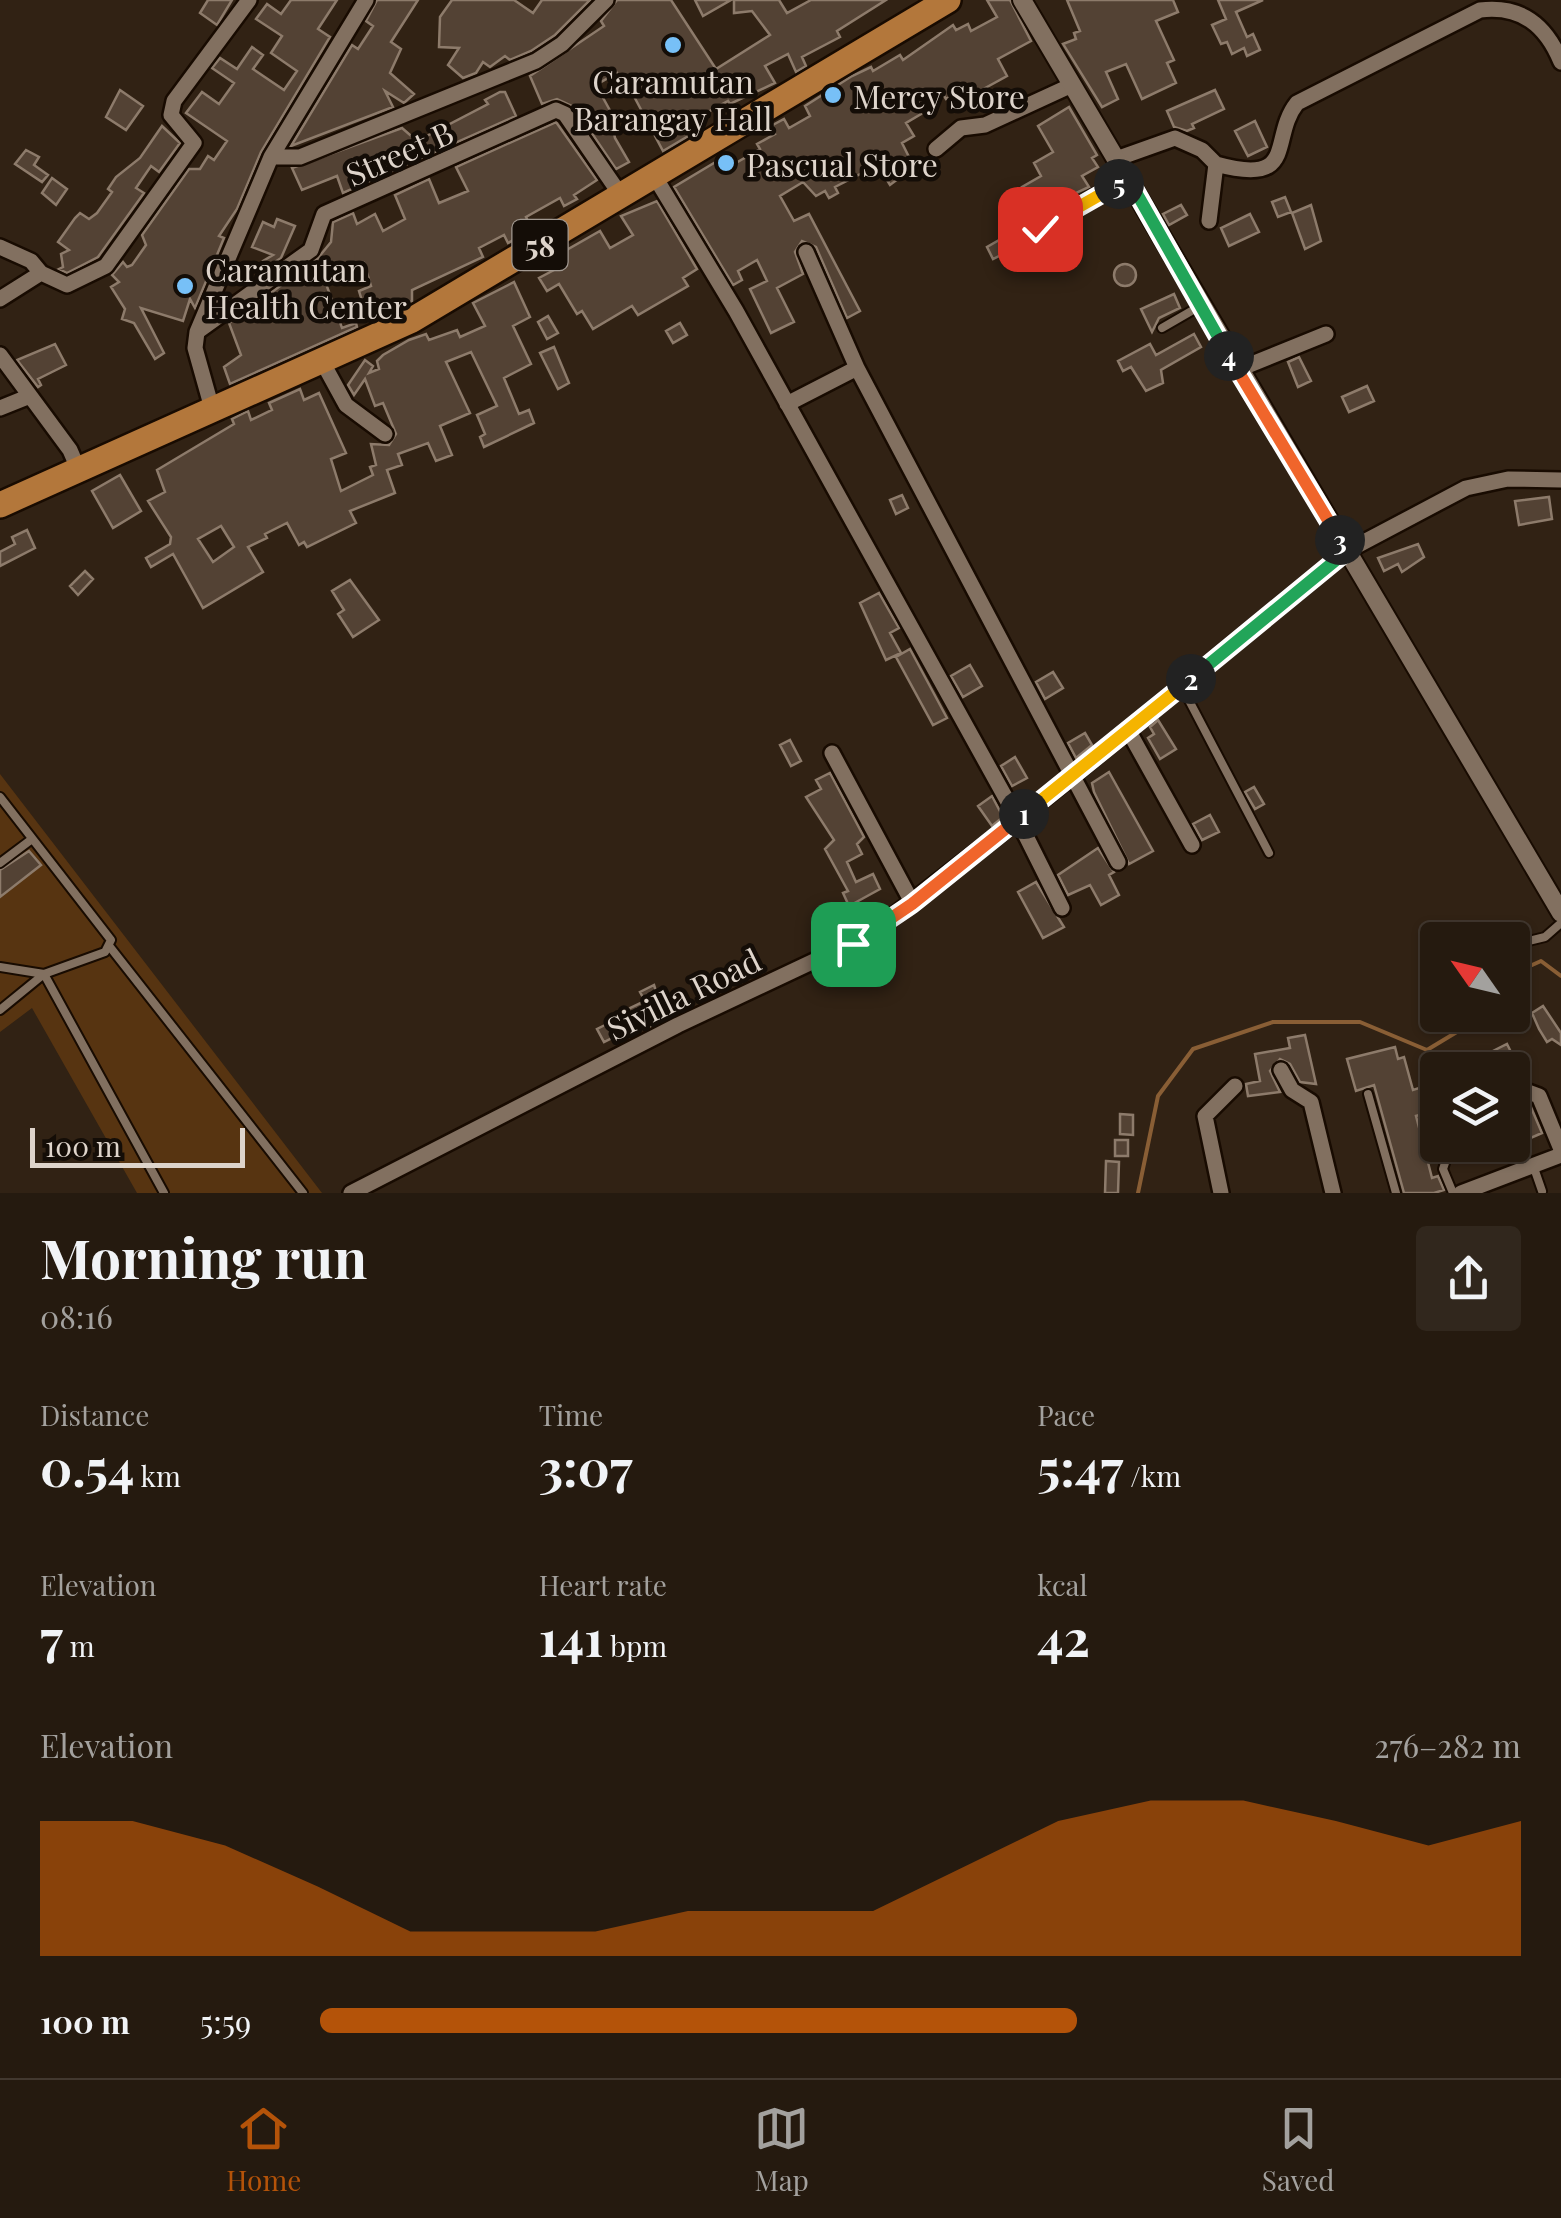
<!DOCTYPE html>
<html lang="en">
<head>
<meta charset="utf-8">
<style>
	body { margin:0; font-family:"Playfair Display",serif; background:#31271d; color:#f1f3f6; height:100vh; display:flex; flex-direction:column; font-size:38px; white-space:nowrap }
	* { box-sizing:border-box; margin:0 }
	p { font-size:32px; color:#a3a19e }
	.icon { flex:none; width:55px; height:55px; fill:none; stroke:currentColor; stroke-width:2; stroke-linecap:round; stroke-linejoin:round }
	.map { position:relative; height:1193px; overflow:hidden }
	.drawer { display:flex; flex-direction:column; background:#251a0f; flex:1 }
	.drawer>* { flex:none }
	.needle { width:65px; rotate:304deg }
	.fabs { position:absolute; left:1420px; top:922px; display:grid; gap:20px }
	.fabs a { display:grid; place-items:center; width:110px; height:110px; border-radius:10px; background:#251a0f; box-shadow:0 2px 8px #0004,0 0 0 2px #42382f; font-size:50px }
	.scale { position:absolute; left:30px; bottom:25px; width:215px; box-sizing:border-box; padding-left:10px; border:5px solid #ded4cb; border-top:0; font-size:28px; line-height:35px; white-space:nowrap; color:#ded4cb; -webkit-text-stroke:8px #140d07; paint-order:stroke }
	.pin { position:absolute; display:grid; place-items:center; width:85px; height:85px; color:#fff; margin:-42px; border-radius:20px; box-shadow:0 5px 15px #0006 }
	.km { position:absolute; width:50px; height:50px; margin:-25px; border-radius:50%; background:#222; color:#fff; font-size:28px; line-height:50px; text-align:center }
	.round { display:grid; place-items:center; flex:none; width:105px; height:105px; border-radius:10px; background:#31271d }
	.summary { display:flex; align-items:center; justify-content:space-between; height:170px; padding:0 40px }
	h1 { font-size:55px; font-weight:700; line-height:75px }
	.figures { display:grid; grid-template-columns:repeat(3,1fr); gap:15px; height:170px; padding:10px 40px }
	.figures div { display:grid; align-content:center }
	.figures b { font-size:50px; font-weight:700 }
	.figures small { font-size:28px; font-weight:400 }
	.figures p { font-size:28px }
	.chart { height:280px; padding:20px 40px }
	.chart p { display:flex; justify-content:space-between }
	.chart svg { width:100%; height:180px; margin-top:10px; fill:#b45309; opacity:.7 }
	ul { padding:0 40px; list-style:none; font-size:32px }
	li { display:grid; grid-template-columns:160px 120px 1fr; align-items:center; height:75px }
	li i { height:25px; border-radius:12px; background:#b45309 }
	.tabs { display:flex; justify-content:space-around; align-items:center; height:140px; border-top:2px solid #42382f; background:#251a0f; font-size:28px; color:#a3a19e }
	.tabs a { display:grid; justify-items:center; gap:5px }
	.tabs .active { color:#b45309 }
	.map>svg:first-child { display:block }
	.green { fill:#573411 }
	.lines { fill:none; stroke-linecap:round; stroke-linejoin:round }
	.stream { stroke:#895e35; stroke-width:4 }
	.building { fill:#534234; stroke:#8d7b6b; stroke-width:2.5; fill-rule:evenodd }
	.service-casing { stroke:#180b01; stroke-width:12 }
	.minor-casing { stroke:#180b01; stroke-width:20 }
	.tertiary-casing { stroke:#180b01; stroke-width:22 }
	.trunk-casing { stroke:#180b01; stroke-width:30 }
	.service { stroke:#827060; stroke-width:8 }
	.minor { stroke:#827060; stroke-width:15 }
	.tertiary { stroke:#827060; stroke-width:18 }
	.trunk { stroke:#b3773b; stroke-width:25 }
	.split-1-casing { stroke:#fff; stroke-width:20 }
	.split-2-casing { stroke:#fff; stroke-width:20 }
	.split-3-casing { stroke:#fff; stroke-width:20 }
	.split-4-casing { stroke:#fff; stroke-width:20 }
	.split-5-casing { stroke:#fff; stroke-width:20 }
	.split-6-casing { stroke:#fff; stroke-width:20 }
	.split-1 { stroke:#f0652b; stroke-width:12 }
	.split-2 { stroke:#f5b400; stroke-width:12 }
	.split-3 { stroke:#22a559; stroke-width:12 }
	.split-4 { stroke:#f0652b; stroke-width:12 }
	.split-5 { stroke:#22a559; stroke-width:12 }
	.split-6 { stroke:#f5b400; stroke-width:12 }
	.poi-dot { fill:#77c0f7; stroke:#140d07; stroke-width:4 }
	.labels { text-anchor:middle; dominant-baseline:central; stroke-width:9; stroke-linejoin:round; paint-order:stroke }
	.shield { fill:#140d07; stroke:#a19890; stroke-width:2.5 }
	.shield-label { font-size:30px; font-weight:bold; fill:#ded4cb }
	.poi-label { font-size:32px; fill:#ded4cb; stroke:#140d07; text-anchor:start }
	.street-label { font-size:32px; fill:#ded4cb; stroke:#140d07 }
</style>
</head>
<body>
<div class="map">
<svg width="1561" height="1193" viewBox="0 0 1561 1193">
	<rect width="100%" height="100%" fill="#312214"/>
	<path class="green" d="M 0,774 L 322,1193 L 137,1193 L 32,1008 L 0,1032 Z"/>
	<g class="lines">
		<path class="stream" d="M 1512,974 L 1541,961 L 1561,976
			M 1138,1193 L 1158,1096 L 1193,1049 L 1273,1022 L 1360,1022 L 1427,1050 L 1470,1024 L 1475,1015"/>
	</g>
	<path class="building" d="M 208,0 L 232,0 L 217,25 L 200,13 Z
		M 291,0 L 337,0 L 318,29 L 330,37 L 261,152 L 237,209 L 219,236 L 224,238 L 195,308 L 190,299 L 183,321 L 141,308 L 164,353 L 155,359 L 134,323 L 122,319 L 125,309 L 111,287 L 119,282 L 112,275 L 123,262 L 127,267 L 132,265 L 146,245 L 142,235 L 189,169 L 200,169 L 208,156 L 214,160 L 227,141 L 186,113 L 202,92 L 219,104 L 234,83 L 212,68 L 220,58 L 237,69 L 252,47 L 263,55 L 253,69 L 284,90 L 297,71 L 271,53 L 282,36 L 256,19 L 267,4 L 281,14 Z
		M 377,0 L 418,0 L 391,42 L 401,49 L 390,73 L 414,94 L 404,103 L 385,91 L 393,107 L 291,146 L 352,45 L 358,49 L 373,26 L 366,21 Z
		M 452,0 L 514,0 L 533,13 L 542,0 L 590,0 L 555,35 L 531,51 L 510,60 L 505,56 L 490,67 L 483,62 L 476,73 L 463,78 L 448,65 L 459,48 L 439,47 L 440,17 Z
		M 617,0 L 671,0 L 716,69 L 770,35 L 752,11 L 734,13 L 734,0 L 779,0 L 787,13 L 811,0 L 886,0 L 837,31 L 840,37 L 802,57 L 806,66 L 796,72 L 788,54 L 765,66 L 775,83 L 730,104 L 728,101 L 690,122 L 695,132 L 663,151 L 629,87 L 626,89 L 617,73 L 596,85 L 618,125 L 613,128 L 615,138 L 629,162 L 616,169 L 574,107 L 557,99 L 542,104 L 530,76 L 604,26 L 601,21 Z
		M 695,0 L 731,0 L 703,16 Z
		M 987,0 L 1010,0 L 1031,41 L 998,59 L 1007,76 L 978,92 L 980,96 L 968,102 L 961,90 L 946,99 L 941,91 L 916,106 L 921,114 L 906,123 L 914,136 L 902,143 L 914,167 L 890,185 L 878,165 L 835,187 L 838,193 L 829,198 L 825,191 L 816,196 L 803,182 L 780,196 L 794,221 L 809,214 L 860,311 L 847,318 L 816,247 L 802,241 L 795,252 L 803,274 L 777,288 L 794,322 L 771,333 L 750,289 L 767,281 L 757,260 L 738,271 L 742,280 L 733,285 L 674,187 L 729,154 L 734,164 L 760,149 L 757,144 L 775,134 L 771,126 L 784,119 L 789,128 L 810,116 L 805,106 L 852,76 L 871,67 L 873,71 L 900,55 L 903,60 L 953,25 L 956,30 L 968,24 L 971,31 L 997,17 Z
		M 1067,0 L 1173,0 L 1178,12 L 1156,21 L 1174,60 L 1167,63 L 1176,83 L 1142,99 L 1126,64 L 1106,72 L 1118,99 L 1102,107 L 1063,44 L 1076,39 L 1074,33 L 1080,31 Z
		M 1218,0 L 1263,0 L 1236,12 L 1247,37 L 1253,34 L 1260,50 L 1247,56 L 1244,48 L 1232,54 L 1227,42 L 1221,44 L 1212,25 L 1226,19 Z
		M 120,90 L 143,106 L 126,130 L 106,117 Z
		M 1215,90 L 1224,109 L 1192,124 L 1194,128 L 1187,131 L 1174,127 L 1167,111 Z
		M 500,92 L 505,92 L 516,116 L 343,193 L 337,176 L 302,190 L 292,168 L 402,128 L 417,141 L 488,104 L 485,100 Z
		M 1069,107 L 1097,155 L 1092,158 L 1098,167 L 1082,176 L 1089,187 L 1042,209 L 1034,195 L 1028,198 L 1022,187 L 1041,176 L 1034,163 L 1053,152 L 1038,126 Z
		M 1255,121 L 1267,147 L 1248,156 L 1235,131 Z
		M 556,122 L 597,180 L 574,195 L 577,199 L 564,206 L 560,198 L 526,217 L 531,227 L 519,237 L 508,243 L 504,235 L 479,248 L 483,257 L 412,290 L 412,301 L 394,310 L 393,307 L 367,317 L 359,291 L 371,286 L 364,263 L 331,277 L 325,281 L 342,328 L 356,323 L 357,327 L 230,384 L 224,367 L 241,355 L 229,323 L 266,296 L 278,301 L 272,292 L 318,258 L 331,242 L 333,222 L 353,213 L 357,224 L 375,214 L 383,231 L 405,219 L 395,195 L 429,179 L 439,203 L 468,191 L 456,167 Z
		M 162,126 L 180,143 L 159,172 L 151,166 L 136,188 L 144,193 L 98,257 L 67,273 L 59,269 L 63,267 L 61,254 L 69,250 L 58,242 L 75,218 L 80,213 L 89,219 L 97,213 L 112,192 L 108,189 L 116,177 L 140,158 Z
		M 26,150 L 39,157 L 34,165 L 48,175 L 42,182 L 15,164 Z
		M 52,178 L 67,189 L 56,205 L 42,193 Z
		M 1285,197 L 1291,212 L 1278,217 L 1272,202 Z
		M 657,201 L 697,269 L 683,278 L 688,286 L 638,315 L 632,306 L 593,329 L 582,311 L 577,314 L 559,284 L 547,291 L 539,278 L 554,270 L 549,260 L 600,231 L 610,248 L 633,235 L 621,216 Z
		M 1181,205 L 1187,215 L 1169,225 L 1163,214 Z
		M 1311,205 L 1321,241 L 1305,249 L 1292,213 Z
		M 1250,214 L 1259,232 L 1229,246 L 1221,228 Z
		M 277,219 L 295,226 L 281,258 L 266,268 L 263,261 L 273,255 L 252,247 L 263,222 L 274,227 Z
		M 1022,227 L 1029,241 L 993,259 L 987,247 Z
		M1114 275a11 11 0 1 1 22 0a11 11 0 1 1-22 0Z
		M 514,282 L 530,317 L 513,326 L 531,364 L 504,378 L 519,414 L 529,410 L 534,423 L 484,447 L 480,437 L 485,434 L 477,415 L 497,406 L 471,352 L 446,362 L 470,413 L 440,426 L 452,455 L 436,461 L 428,443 L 398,454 L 402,465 L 387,470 L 395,493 L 350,511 L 356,523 L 307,547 L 304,542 L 299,545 L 287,523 L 265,534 L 267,538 L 248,547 L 263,572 L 203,608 L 173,554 L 151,567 L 146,558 L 170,544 L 171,537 L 148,501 L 165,492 L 157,470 L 234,424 L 232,419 L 248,411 L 251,420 L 272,410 L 269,403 L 300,389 L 304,400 L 319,393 L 346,453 L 331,459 L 341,491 L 373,475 L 370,467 L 376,465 L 371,444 L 389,445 L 396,434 L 383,403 L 375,406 L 365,379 L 354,395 L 348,385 L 365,360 L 373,366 L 369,373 L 379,369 L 377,361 L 383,355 L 409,340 L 426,334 L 429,340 L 457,330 L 460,337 L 485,326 L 473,303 ZM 221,526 L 234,547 L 213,562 L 198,539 Z
		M 1174,294 L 1180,308 L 1159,318 L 1152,332 L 1141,309 Z
		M 548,316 L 558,333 L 547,339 L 538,322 Z
		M 680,323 L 687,335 L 673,343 L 666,331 Z
		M 1194,334 L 1201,347 L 1161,370 L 1163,383 L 1146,391 L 1131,367 L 1123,371 L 1118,361 L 1150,344 L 1156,355 Z
		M 55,344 L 66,365 L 38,379 L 41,385 L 38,387 L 17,360 Z
		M 554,347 L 569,383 L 558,389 L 540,353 Z
		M 1299,357 L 1311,381 L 1298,387 L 1288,362 Z
		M 1367,386 L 1374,401 L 1349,412 L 1342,397 Z
		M 120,475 L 141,511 L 113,528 L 92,491 Z
		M 902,495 L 908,508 L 896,514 L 890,500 Z
		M 1549,497 L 1552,519 L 1519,525 L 1515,501 Z
		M 27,530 L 35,548 L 0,566 L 0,552 L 15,544 L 12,537 Z
		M 1418,544 L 1424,557 L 1402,572 L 1398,564 L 1384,571 L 1378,558 Z
		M 85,571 L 93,579 L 78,595 L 70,586 Z
		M 350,580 L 379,620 L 353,637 L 338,614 L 344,610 L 332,591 Z
		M 879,593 L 899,628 L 890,633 L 901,653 L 886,660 L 860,603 Z
		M 910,649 L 947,718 L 933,725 L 896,657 Z
		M 970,665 L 982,686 L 963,697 L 951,676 Z
		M 1053,672 L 1063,688 L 1045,699 L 1036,682 Z
		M 1158,720 L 1176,749 L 1160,759 L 1148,738 L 1154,734 L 1150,727 Z
		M 1085,733 L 1092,745 L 1076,758 L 1068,743 Z
		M 790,740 L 801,761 L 791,766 L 780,745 Z
		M 1015,757 L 1027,778 L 1012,786 L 1001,766 Z
		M 1109,772 L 1153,851 L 1129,864 L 1094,792 L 1092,783 Z
		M 830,773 L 864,837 L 857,844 L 862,854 L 847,862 L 856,882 L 873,874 L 880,889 L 849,906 L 843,893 L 848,891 L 825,849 L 834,840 L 806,797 L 821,789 L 816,780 Z
		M 1254,787 L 1264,804 L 1255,809 L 1245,792 Z
		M 992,796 L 1003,817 L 992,826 L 978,806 Z
		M 1210,815 L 1219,832 L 1202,840 L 1193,824 Z
		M 1098,848 L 1114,872 L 1109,875 L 1119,895 L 1101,905 L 1090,885 L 1068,895 L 1058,875 Z
		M 29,851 L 41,865 L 0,897 L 0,870 Z
		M 1036,882 L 1064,927 L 1043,938 L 1018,892 Z
		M 654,985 L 665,1019 L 647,1028 L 644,1022 L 604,1042 L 597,1029 L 611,1022 L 609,1018 L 645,1001 L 640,992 Z
		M 1543,1006 L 1561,1033 L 1561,1045 L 1552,1039 L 1547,1042 L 1539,1029 L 1532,1013 Z
		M 1305,1035 L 1316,1084 L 1300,1082 L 1290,1064 L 1280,1059 L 1270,1071 L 1280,1092 L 1248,1096 L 1246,1084 L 1260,1081 L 1255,1054 L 1290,1048 L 1288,1038 Z
		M 1507,1044 L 1520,1070 L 1503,1070 L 1493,1051 Z
		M 1395,1047 L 1398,1059 L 1404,1057 L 1413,1090 L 1432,1084 L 1438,1103 L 1438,1110 L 1416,1116 L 1432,1178 L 1438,1176 L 1444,1190 L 1434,1193 L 1404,1193 L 1374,1085 L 1356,1091 L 1347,1059 Z
		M 1519,1101 L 1530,1105 L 1542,1133 L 1512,1146 L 1512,1129 L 1527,1119 Z
		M 1120,1114 L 1133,1115 L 1133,1135 L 1120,1134 Z
		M 1115,1140 L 1128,1140 L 1128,1156 L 1115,1156 Z
		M 1106,1161 L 1119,1162 L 1118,1193 L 1105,1193 Z"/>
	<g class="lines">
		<defs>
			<path id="service" d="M 1162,328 L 1200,306
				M 1182,687 L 1269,853
				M 0,797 L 111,940 L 105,952 L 44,974 L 0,967
				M 0,863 L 32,839
				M 1512,945 L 1545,937 L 1561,923
				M 110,947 L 303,1193
				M 0,1010 L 44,974 L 164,1193
				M 1368,1094 L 1396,1193
				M 1451,1145 L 1443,1169 L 1453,1193
				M 1533,1165 L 1542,1191"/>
			<path id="minor" d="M 936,149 L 961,128 L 985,125 L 1072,85
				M 271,157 L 300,157 L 536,61 L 562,44 L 606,0
				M 1116,159 L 1175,138 L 1202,150 L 1216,164 L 1209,221
				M 1216,164 C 1299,187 1269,138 1297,103 L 1480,10 C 1521,5 1546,25 1561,62
				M 655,177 L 736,311 L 1018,820 L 1062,908
				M 1039,229 L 1128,178
				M 0,247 L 31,261 L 41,273
				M 0,299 L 41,273 L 67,285 L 106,266 L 194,143 L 171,115 L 174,101 L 249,0
				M 197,332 L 311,250 L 324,214 L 556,110 L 565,114 L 622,197
				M 0,355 L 70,450 L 79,471
				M 323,363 L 346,405 L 385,434
				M 857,368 L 1118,862
				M 1237,370 L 1326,334
				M 787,404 L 857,368 L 806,252
				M 0,408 L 30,396
				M 213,412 L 195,348 L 197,332 L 271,157 L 366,0
				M 1128,730 L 1192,845
				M 832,753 L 913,904
				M 1281,1070 L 1292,1090 L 1311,1102 L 1333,1193
				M 1512,1086 L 1539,1096 L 1561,1149
				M 351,1193 L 678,1025 L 867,936 L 1018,820 L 1347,551 L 1466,488 L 1508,479 L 1561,480
				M 1221,1193 L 1205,1116 L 1235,1086
				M 1461,1193 L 1561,1155"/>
			<path id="tertiary" d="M 1022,0 L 1561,913"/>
			<path id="trunk" d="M 0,505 L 412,320 L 948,0"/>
		</defs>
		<use href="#service" class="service-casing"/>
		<use href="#minor" class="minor-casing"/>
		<use href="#tertiary" class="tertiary-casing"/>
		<use href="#trunk" class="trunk-casing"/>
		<use href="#service" class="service"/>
		<use href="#minor" class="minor"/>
		<use href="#tertiary" class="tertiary"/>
		<use href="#trunk" class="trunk"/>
	</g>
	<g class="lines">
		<defs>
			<path id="split-1" d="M 853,944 L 912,904 L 1024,814"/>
			<path id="split-2" d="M 1024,814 L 1191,679"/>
			<path id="split-3" d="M 1191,679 L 1347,551 L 1340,540"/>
			<path id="split-4" d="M 1229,356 L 1340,540"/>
			<path id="split-5" d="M 1119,184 L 1128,178 L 1229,356"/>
			<path id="split-6" d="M 1040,229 L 1119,184"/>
		</defs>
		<use href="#split-1" class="split-1-casing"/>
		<use href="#split-2" class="split-2-casing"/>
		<use href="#split-3" class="split-3-casing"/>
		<use href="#split-4" class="split-4-casing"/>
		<use href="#split-5" class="split-5-casing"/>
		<use href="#split-6" class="split-6-casing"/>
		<use href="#split-1" class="split-1"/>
		<use href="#split-2" class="split-2"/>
		<use href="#split-3" class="split-3"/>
		<use href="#split-4" class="split-4"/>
		<use href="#split-5" class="split-5"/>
		<use href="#split-6" class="split-6"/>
	</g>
	<g class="poi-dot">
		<circle cx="673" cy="45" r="10"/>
		<circle cx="833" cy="95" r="10"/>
		<circle cx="726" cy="163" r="10"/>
		<circle cx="185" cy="286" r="10"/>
	</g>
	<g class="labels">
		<rect class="shield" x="512.5" y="220" width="55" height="50" rx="8"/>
		<g class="shield-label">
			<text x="540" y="245">58</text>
		</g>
		<g class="poi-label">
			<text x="673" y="80" text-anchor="middle">Caramutan<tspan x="673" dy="37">Barangay Hall</tspan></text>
			<text x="853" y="95">Mercy Store</text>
			<text x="746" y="163">Pascual Store</text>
			<text x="205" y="268">Caramutan<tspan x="205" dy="37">Health Center</tspan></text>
		</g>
		<g class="street-label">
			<text transform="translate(399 152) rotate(-24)">Street B</text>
			<text transform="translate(683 993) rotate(-26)">Sivilla Road</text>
		</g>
	</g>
</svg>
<div class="fabs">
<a><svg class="needle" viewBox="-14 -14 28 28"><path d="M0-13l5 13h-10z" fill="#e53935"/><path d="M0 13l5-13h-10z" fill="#a3a19e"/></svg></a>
<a><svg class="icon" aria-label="layers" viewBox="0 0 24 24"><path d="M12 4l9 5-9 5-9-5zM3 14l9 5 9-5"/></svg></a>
</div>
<div class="scale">100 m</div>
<div class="pin" style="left:853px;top:944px;background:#1e9e55"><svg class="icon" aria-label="arrive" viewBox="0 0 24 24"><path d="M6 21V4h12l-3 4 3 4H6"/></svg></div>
<div class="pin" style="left:1040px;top:229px;background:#d93025"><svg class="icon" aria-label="check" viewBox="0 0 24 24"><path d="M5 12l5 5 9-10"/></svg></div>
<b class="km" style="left:1024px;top:814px">1</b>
<b class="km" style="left:1191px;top:679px">2</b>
<b class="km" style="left:1340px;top:540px">3</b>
<b class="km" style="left:1229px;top:356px">4</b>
<b class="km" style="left:1119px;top:184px">5</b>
</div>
<section class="drawer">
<div class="summary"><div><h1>Morning run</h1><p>08:16</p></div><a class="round"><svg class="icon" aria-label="share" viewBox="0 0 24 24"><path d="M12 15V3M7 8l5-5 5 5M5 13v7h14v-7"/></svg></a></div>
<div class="figures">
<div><p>Distance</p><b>0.54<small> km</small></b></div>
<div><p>Time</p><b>3:07</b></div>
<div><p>Pace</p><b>5:47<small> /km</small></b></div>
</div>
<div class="figures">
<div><p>Elevation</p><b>7<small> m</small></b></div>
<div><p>Heart rate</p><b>141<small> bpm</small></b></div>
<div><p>kcal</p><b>42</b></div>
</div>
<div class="chart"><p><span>Elevation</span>276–282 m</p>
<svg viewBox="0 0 160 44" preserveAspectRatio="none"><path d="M0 44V11L10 11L20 17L30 27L40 38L50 38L60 38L70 33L80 33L90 33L100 22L110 11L120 6L130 6L140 11L150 17L160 11V44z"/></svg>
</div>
<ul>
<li><b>100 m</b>5:59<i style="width:63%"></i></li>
</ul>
</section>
<nav class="tabs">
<a class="active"><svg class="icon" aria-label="home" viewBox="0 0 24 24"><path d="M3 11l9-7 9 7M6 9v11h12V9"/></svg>Home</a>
<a><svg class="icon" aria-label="map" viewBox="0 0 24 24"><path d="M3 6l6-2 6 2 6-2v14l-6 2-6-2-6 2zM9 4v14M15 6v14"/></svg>Map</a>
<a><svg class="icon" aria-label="saved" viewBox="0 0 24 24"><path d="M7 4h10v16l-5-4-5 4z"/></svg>Saved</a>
</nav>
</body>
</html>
